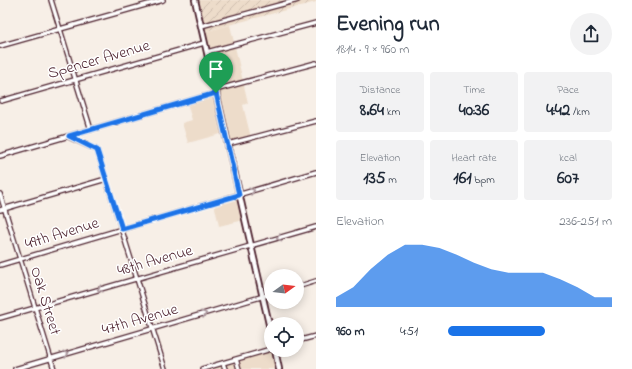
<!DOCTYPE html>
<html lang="en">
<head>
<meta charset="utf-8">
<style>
	body { margin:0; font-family:"Indie Flower",sans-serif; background:#f2f2f3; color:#1f2937; height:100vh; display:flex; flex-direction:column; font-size:15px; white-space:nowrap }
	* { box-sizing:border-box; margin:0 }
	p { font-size:13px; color:#747a83 }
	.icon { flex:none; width:22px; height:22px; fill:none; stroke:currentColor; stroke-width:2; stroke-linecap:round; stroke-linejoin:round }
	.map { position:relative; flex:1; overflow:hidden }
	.side { display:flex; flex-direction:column; background:#fff; width:316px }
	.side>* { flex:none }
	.needle { width:26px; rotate:75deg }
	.tools { position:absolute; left:264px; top:269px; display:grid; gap:8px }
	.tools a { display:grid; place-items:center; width:40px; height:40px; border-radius:50%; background:#fff; box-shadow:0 2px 10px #0003; font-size:20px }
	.pin { position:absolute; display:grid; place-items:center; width:34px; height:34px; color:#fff; margin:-41px -17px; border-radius:50% 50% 50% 0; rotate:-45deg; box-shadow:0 0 4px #0007 }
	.pin .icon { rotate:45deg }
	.round { display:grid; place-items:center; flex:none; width:42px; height:42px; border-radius:21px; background:#f2f2f3 }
	.overview { display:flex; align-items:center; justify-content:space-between; height:68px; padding:0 20px }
	h1 { font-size:22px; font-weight:800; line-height:30px }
	.stats { display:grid; grid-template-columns:repeat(3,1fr); gap:6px; height:68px; padding:4px 20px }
	.stats div { display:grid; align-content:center; border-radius:4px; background:#f2f2f3; text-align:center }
	.stats b { font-size:17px; font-weight:800 }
	.stats small { font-size:11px; font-weight:400 }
	.stats p { font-size:11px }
	.chart { height:112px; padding:8px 20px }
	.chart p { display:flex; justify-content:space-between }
	.chart svg { width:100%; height:72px; margin-top:4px; fill:#1a73e8; opacity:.7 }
	ul { padding:0 20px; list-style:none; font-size:13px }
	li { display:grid; grid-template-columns:64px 48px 1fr; align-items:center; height:30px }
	li i { height:10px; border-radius:5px; background:#1a73e8 }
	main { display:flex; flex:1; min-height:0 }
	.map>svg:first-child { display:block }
	.built { fill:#eddcca }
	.industrial { fill:url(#industrial-furrows) }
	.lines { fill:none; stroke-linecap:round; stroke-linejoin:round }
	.minor-casing { stroke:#4a1f2b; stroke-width:6 }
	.secondary-casing { stroke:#4a1f2b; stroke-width:8 }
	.minor { stroke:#fff; stroke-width:3.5 }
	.secondary { stroke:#fff; stroke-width:4.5 }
	.oneway { stroke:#ae9aa0 }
	.route-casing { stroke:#fff; stroke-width:8 }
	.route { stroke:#1a73e8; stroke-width:5 }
	.labels { text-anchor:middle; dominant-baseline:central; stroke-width:3; stroke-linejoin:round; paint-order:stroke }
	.street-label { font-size:16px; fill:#4a1f2b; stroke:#fff }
</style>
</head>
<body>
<main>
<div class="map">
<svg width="316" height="369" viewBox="0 0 316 369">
	<defs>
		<pattern id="industrial-furrows" width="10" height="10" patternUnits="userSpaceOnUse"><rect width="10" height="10" fill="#eddcca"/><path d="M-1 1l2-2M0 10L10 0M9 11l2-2" fill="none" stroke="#cdbcae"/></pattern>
	</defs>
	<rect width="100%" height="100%" fill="#f7efe7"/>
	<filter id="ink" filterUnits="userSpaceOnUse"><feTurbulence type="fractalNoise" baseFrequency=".025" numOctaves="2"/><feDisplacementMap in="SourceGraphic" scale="8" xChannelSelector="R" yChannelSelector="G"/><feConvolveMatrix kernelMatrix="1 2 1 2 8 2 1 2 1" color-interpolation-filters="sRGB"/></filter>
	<g filter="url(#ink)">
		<path class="built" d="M 230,25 L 248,103 L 243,105 L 251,138 L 228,144 L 203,32 Z
			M 215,95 L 224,133 L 188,143 L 182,123 L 192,120 L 187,103 Z
			M 238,196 L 244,220 L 219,226 L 214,203 Z
			M 271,350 L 274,350 L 278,369 L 205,369 Z"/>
		<path class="industrial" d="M 195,0 L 316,0 L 316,2 L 202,32 Z"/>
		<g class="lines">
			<defs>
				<path id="minor" d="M 51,0 L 91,130
					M 201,26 L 298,0
					M 0,46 L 163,0
					M 207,52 L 316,23
					M 215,90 L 316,63
					M 1,101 L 204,43
					M 69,137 L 97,150 L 165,369
					M 228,144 L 316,121
					M 0,156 L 216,93
					M 0,194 L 54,369
					M 0,210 L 106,179
					M 0,265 L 316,172
					M 297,287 L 316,281
					M 0,318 L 316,227
					M 297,341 L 316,336
					M 236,359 L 239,369
					M 223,363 L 225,369
					M 15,369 L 271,294
					M 202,369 L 271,349"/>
				<path id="secondary" d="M 195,0 L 271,333
					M 275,350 L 279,369"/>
			</defs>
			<use href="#minor" class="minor-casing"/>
			<use href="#secondary" class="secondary-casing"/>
			<use href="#minor" class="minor"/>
			<use href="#secondary" class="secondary"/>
		</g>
		<defs><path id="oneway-chevron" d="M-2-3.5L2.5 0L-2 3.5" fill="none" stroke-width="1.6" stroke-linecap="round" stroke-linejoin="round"/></defs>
		<g class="oneway">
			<use href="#oneway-chevron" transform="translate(252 191) rotate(-16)"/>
			<use href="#oneway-chevron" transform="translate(279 238) rotate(163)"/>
			<use href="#oneway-chevron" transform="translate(100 289) rotate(164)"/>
			<use href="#oneway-chevron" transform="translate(204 314) rotate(-16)"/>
			<use href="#oneway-chevron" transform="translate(66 354) rotate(-17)"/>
		</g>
	</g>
	<g class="lines" filter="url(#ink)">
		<defs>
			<path id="route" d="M 216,93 L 239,195 L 122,229 L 97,150 L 69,136 Z"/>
		</defs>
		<use href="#route" class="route-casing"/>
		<use href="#route" class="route"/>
	</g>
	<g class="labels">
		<g class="street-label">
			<text transform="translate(99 60) rotate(-16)">Spencer Avenue</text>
			<text transform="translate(62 234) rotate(-17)">49th Avenue</text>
			<text transform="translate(155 261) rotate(-16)">48th Avenue</text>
			<text transform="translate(45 301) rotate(73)">Oak Street</text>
			<text transform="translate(140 320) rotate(-16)">47th Avenue</text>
		</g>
	</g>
</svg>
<div class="tools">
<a><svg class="needle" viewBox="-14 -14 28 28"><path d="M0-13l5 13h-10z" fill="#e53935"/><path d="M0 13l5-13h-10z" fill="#747a83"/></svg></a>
<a><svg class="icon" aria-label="locate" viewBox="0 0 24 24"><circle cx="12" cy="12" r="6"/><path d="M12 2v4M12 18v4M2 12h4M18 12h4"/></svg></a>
</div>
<div class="pin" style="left:216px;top:93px;background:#1e9e55"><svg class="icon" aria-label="arrive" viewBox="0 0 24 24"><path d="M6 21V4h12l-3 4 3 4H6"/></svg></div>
</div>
<section class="side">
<div class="overview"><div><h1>Evening run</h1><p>18:14 · 9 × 960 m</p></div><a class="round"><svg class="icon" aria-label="share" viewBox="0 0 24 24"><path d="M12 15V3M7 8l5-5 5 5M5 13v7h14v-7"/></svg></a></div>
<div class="stats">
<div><p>Distance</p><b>8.64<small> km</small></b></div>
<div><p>Time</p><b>40:36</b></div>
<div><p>Pace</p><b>4:42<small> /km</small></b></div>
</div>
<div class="stats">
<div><p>Elevation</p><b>135<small> m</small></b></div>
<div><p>Heart rate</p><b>161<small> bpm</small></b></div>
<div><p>kcal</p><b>607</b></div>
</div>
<div class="chart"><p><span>Elevation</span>236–251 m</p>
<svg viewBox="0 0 160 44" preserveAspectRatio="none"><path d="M0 44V38L10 32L20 21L30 12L40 6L50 6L60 8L70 12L80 17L90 21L100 23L110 23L120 23L130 27L140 32L150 38L160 38V44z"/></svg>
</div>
<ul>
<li><b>960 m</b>4:51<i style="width:59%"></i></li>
</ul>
</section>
</main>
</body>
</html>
